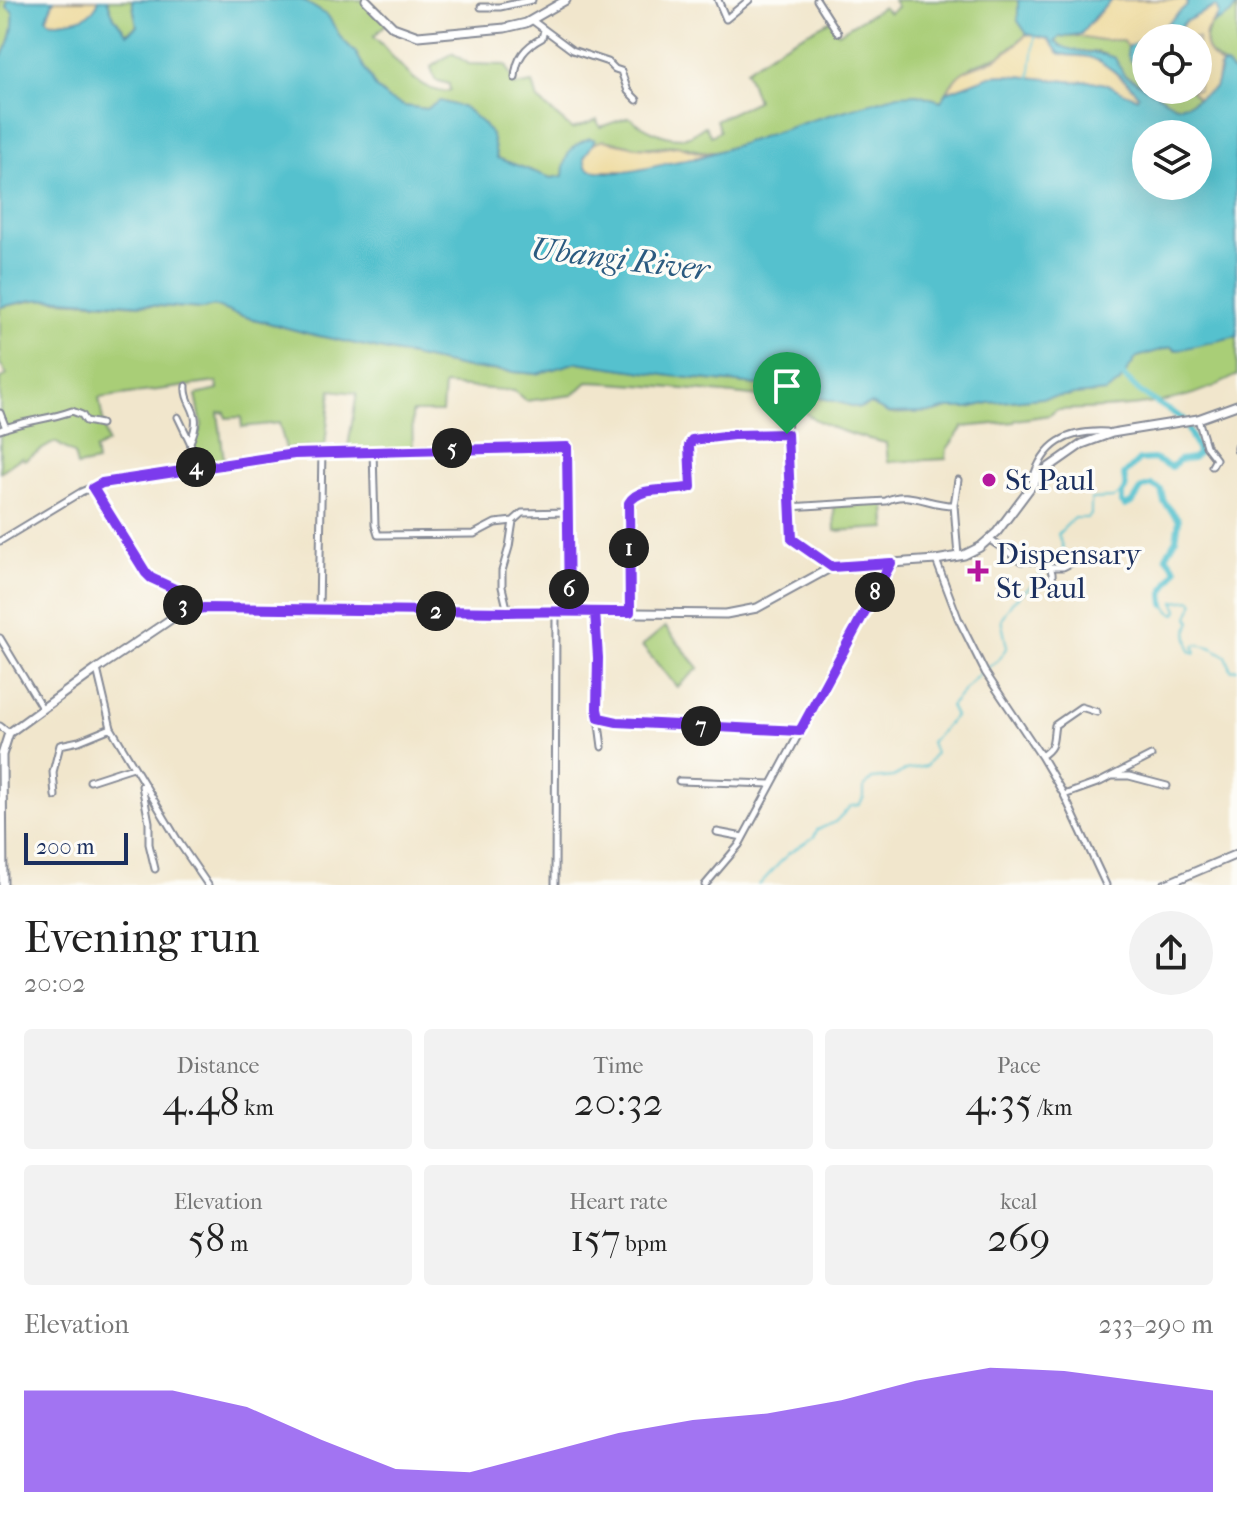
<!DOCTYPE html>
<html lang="en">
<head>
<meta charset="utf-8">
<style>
	body { margin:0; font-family:"IM FELL French Canon",serif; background:#f2f2f2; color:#222; height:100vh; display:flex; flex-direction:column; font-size:30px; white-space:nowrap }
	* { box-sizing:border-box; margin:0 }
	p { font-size:26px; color:#767676 }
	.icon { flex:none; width:44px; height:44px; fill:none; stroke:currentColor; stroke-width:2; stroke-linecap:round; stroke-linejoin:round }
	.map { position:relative; height:885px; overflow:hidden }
	.sheet { display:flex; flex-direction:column; background:#fff; flex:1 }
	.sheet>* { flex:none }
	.controls { position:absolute; left:1132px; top:24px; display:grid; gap:16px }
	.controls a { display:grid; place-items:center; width:80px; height:80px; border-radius:50%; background:#fff; box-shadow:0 8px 32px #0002; font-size:40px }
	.scale { position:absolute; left:24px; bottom:20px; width:104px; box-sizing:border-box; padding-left:8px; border:4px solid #1b2f5e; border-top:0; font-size:22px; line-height:28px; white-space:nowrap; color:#1b2f5e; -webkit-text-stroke:6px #fdfcf7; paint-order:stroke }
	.pin { position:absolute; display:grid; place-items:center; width:68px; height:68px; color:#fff; margin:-82px -34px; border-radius:50% 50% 50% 0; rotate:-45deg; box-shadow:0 0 8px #0007 }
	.pin .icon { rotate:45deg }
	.km { position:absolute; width:40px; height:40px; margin:-20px; border-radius:50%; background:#222; color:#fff; font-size:22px; line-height:40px; text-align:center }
	.round { display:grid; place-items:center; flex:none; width:84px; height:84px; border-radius:42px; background:#f2f2f2 }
	.headline { display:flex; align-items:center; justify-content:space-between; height:136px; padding:0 24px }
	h1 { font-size:44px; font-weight:600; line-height:60px }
	.metrics { display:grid; grid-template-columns:repeat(3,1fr); gap:12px; height:136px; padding:8px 24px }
	.metrics div { display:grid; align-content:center; border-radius:8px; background:#f2f2f2; text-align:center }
	.metrics b { font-size:40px; font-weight:600 }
	.metrics small { font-size:22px; font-weight:400 }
	.metrics p { font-size:22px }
	.chart { height:224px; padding:16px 24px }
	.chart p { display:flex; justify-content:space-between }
	.chart svg { width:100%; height:144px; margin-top:8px; fill:#7c3aed; opacity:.7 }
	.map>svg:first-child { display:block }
	.green { fill:#a9ce77; stroke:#627e6a; stroke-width:2 }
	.sand { fill:#eeda9e; stroke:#84847e; stroke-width:2 }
	.water { fill:#55c1ce; stroke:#387896; stroke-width:2; fill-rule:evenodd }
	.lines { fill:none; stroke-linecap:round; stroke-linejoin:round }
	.stream { stroke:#55c1ce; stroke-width:2 }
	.river { stroke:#55c1ce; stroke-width:6 }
	.minor-casing { stroke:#868a95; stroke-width:9 }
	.major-casing { stroke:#868a95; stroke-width:11 }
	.minor { stroke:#fff; stroke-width:5 }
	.major { stroke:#fff; stroke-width:7 }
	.route-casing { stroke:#fff; stroke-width:16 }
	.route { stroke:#7c3aed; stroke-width:10 }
	.poi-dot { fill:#b5179e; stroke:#fdfcf7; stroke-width:3 }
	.labels { text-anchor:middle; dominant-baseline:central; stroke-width:7; stroke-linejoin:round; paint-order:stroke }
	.poi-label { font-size:30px; fill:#1b2f5e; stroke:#fdfcf7; text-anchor:start }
	.water-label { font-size:32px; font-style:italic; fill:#2c5b80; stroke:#fdfcf7 }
</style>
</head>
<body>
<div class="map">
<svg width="1237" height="885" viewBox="0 0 1237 885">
	<rect width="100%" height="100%" fill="#fdfcf7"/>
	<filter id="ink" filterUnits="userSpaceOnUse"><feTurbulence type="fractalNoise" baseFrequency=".0125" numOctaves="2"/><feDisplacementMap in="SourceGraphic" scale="16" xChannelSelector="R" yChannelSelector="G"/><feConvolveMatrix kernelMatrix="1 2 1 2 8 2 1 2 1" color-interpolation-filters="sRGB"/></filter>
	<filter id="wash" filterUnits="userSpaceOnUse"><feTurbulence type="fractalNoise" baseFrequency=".006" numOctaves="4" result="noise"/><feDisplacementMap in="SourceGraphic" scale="32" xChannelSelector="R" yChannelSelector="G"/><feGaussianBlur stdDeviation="1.8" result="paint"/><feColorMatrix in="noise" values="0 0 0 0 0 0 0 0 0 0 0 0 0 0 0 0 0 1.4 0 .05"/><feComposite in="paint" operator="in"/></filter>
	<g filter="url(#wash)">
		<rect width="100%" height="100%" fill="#f1e6cc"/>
		<path class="green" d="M 0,0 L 8,0 L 6,6 L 13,12 C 15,27 10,47 0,58 Z
			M 107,0 L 132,0 L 137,27 L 126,33 L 114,17 Z
			M 302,0 L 366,0 L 388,22 L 374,36 C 393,55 418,96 450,91 L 449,84 L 435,80 L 431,67 L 452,53 L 469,64 L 506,65 L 515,86 L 533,83 L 538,100 L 572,129 L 597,120 L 600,127 L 629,117 C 643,128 671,143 689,136 C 694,135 701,128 705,126 L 711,136 L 720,131 L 716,120 L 757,101 L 746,70 L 781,46 L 831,20 L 838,33 L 883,7 L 889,13 L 897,7 L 893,0 L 1018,0 L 1018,21 L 1027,34 L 1000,56 L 973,65 L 941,101 L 917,94 L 898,96 L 716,152 C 698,153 691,147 677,146 C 665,144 651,149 638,147 C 621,145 610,137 593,144 L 595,140 L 590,138 C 567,147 568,157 563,176 L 551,178 L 497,158 L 488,130 L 465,108 L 440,101 L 426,109 L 404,106 L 388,99 L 376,88 L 356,53 L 341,38 L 328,16 Z
			M 1237,7 L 1237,73 L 1235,74 C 1219,55 1196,59 1210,25 L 1232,13 Z
			M 1076,36 C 1093,40 1112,36 1127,43 L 1131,62 L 1146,72 L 1146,86 L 1124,75 L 1112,57 L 1098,52 L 1071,51 L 1055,42 L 1060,37 Z
			M 1153,90 L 1190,90 L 1198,98 C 1175,114 1171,102 1153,90 Z
			M 41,299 L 203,309 L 214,306 L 235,314 L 310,334 L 467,368 L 536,374 L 577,362 L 697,379 L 785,388 L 859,408 L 871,404 L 890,414 L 934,412 L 948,408 L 968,408 L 989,403 L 1105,392 L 1119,383 L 1137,357 L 1171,347 L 1175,350 L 1237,336 L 1237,375 C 1182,407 1118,408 1056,410 L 1050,415 L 1016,420 L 1014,422 L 963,427 L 947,449 L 946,459 L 888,462 L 886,443 C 854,436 811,425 791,400 C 723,394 655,384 587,382 L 573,395 L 526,401 L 514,391 L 444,385 L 442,412 L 412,412 L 413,452 L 347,453 L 357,393 L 331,390 L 325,446 L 286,449 L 279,423 L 242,427 L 241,417 L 226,418 L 225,412 L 218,413 L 224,460 L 198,464 L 194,445 L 202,426 L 196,395 L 218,390 L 217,382 L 99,398 L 107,443 L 95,450 L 97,462 L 77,466 L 74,454 L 55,442 L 24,460 L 22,457 L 0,472 L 0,429 L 4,426 L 0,416 L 0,379 L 7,375 L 0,364 L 0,307 Z
			M 885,503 L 886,528 L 835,531 L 834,505 Z
			M 665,627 L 699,668 L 677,687 L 642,646 Z"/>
		<path class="sand" d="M 54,0 L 99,0 C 98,5 97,9 93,13 C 85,21 55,24 46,20 Z
			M 1112,0 L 1187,0 L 1188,5 L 1163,27 L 1128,48 L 1122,40 L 1095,40 L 1076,36 C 1087,30 1100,10 1112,0 Z
			M 1216,6 L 1219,14 C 1216,18 1213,21 1210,25 C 1199,40 1208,58 1223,65 L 1219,68 L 1216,88 L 1198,98 L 1190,90 L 1198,90 L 1198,38 L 1183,38 L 1181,27 L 1184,22 Z
			M 1027,34 L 1048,39 L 1059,53 L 1065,55 L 1090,57 L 1104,63 L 1133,88 L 1139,97 L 1128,96 L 1105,84 L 1092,81 L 1077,82 L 1007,75 L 990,76 L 947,92 C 961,65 972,70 995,59 C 1007,53 1018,43 1027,34 Z
			M 603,140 L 636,147 L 657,149 L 677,146 L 700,153 L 716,152 L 646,171 L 593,171 L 586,167 L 584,155 L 593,144 Z"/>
		<path class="water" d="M 8,0 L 54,0 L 46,18 L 51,23 C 71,20 92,21 99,0 L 107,0 L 114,17 L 127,34 L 137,26 L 132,0 L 302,0 L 328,16 L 341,38 L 356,53 L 376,88 L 388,99 L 404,106 L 426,109 L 440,101 L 465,108 L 483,124 L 492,136 L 497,158 L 551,178 L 563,176 C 564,157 569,146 590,138 L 595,140 L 584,158 L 586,167 L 591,170 C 632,178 659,162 698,158 L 812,120 L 898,95 L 917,94 L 941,101 L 947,92 L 990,76 L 1007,75 L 1077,82 L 1092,81 L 1105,84 L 1137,98 L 1138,95 C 1128,81 1102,59 1085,56 C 1076,54 1068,57 1059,53 L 1048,39 L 1027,34 L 1018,21 L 1018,0 L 1112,0 L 1095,16 L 1081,34 L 1060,37 L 1055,42 C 1072,55 1095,50 1115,58 L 1124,75 L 1177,106 L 1191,103 L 1215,88 L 1222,65 L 1226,65 L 1235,74 L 1237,336 L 1178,350 L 1171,347 L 1137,357 L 1119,383 L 1106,392 L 989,403 L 968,408 L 948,408 L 934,412 L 888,413 L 871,404 L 859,408 L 785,388 L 671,376 L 577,362 L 537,374 L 467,368 L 310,334 L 235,314 L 214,306 L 203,309 L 62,299 L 32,300 L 0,307 L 0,58 C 10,47 15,27 13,12 L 6,6 ZM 1146,134 L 1198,134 L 1198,186 L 1146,186 Z
			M 1187,0 L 1237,0 C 1237,13 1225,18 1214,23 L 1219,14 L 1216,6 L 1184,22 L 1181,27 L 1183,38 L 1146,38 L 1146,72 C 1137,65 1124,61 1128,47 L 1163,27 L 1187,5 Z"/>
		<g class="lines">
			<path class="stream" d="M 1030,78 L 1035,37
				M 1164,604 L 1171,612 L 1176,614 L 1178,610 L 1174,602 L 1192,600 L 1194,604 L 1189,617 L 1191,621 L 1187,632 L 1190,651 L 1196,653 L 1194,646 L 1197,644 L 1213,648 L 1226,656 L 1231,670 L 1237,669
				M 986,669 L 998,660 L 1007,647 L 1001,619 L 1012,602 L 1038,580 L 1043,569 L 1055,563 L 1064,553 L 1058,534 L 1074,518 L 1087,518 L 1091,515 L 1091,499 L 1113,498 L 1122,493
				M 759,885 L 789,853 L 814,837 L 817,830 L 835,822 L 851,806 L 859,805 L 864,797 L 864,787 L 872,779 L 893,777 L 906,770 L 926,766 L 935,753 L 931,742 L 955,716 L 950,706 L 981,672"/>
			<path class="river" d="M 1118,371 L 1140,392 L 1183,419 L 1197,449 L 1198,453 L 1193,458 L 1179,460 L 1172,467 L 1153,459 L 1139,460 L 1124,475 L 1126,489 L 1122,493 L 1122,503 L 1125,506 L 1133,502 L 1142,488 L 1152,485 L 1161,490 L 1164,502 L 1179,520 L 1176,539 L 1166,556 L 1176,569 L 1163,593 L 1164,604"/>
		</g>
	</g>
	<g filter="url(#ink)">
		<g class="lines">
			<defs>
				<path id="minor" d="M 718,0 L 726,19 L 749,0
					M 817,0 L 838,33
					M 481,7 L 500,7 L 532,0
					M 533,21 L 572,50 L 608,62 L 615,69 L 621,71 L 628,91 L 637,100
					M 515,78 C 516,58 525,47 542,38 L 544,30
					M 186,386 C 184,407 205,410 190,442
					M 789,403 L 787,434 L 792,539 L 832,567
					M 0,413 L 6,428
					M 178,417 L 190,442 L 196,467
					M 1198,419 L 1206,446 L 1216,459 L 1212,466
					M 0,430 C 24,420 48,420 72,411 L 82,415 L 86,421 L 101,424
					M 1237,447 L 1237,450
					M 373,451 L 375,525 L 378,535 L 474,534 L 495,523 L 513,521 L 522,513 L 568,512
					M 1032,482 C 1043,443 1067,430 1107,432
					M 93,488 L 146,573 L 151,578 L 177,590 L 185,611
					M 789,507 L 886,501 C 907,489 931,506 954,505
					M 990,540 L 1021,561 C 1040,561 1055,558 1052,584
					M 0,541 L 81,492 L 102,483 L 171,471 L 263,457 L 322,451 L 567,447 L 569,611
					M 958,556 L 954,505 L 958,480
					M 936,560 L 958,618 L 985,672 L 1041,756 L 1064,795 L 1106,885
					M 1051,567 L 1063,567 L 1073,562
					M 319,610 L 322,451
					M 508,612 L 502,587 L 502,571 L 509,547 L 513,521
					M 630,612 L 629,503 C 640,484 672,493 691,487 L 689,446 L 692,440 L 733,435 L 787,434
					M 595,613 L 598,658 L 597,709 L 602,747
					M 0,638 L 42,708
					M 97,669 L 111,728 L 180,844 L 208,885
					M 599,718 L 617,722 L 800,731
					M 0,726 L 9,733
					M 1041,756 C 1056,747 1052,740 1055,725 L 1081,707 L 1097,712
					M 1113,776 L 1129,776 L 1167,786
					M 90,781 L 133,767
					M 679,781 L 771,784
					M 142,786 L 149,822 L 149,844 L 155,869
					M 1064,795 L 1100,782 L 1151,756
					M 55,796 L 53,772 L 60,745 L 79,741 L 111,728
					M 717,832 L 743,837
					M 555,885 L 556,612
					M 705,885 L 739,845 L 891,563"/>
				<path id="major" d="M 366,0 L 393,27 L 418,36 L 505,28 L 526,23 L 566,0
					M 3,885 L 2,755 L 9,733 L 97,669 L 177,615 L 191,609 L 204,608 L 726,614 L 757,608 L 832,567 L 936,560 L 964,555 L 980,547 L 997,532 L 1042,472 L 1082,444 L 1112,433 L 1198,419 L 1237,405
					M 1164,885 L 1237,854"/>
			</defs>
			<use href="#minor" class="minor-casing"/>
			<use href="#major" class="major-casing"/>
			<use href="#minor" class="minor"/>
			<use href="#major" class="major"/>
		</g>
	</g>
	<g class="lines" filter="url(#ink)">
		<defs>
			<path id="route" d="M 787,434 L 733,435 L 692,440 L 689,446 L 691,487 C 672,493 640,484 629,503 L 630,612 C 589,612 549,611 508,612 L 204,608 L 185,611 L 177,590 L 151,578 L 146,573 L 93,488 L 102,483 L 294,454 L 567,447 L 569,611 L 595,612 L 598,658 L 597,709 L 599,718 L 617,722 L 800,731 L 891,563 L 832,567 L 792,539 L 787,434"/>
		</defs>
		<use href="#route" class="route-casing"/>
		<use href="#route" class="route"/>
	</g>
	<g class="poi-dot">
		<circle cx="989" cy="480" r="8"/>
		<path d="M974 559h8v8h8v8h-8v8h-8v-8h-8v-8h8z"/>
	</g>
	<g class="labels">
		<g class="poi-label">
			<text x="1005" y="480">St Paul</text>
			<text x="996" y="554">Dispensary<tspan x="996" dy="34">St Paul</tspan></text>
		</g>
		<g class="water-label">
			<text transform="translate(620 259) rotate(7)">Ubangi River</text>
		</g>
	</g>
</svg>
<div class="controls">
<a><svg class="icon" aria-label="locate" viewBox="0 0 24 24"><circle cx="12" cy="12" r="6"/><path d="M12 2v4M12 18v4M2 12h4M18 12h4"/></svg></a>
<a><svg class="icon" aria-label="layers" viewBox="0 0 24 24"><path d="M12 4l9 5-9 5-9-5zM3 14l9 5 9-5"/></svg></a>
</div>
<div class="scale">200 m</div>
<div class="pin" style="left:787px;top:434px;background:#1e9e55"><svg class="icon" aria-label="arrive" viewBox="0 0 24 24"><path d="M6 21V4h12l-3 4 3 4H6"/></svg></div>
<b class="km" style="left:629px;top:548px">1</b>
<b class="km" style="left:436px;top:611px">2</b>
<b class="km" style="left:183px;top:605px">3</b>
<b class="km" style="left:196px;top:467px">4</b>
<b class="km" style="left:452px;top:448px">5</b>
<b class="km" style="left:569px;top:589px">6</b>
<b class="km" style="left:701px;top:726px">7</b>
<b class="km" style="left:875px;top:592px">8</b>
</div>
<section class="sheet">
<div class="headline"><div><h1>Evening run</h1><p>20:02</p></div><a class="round"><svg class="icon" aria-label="share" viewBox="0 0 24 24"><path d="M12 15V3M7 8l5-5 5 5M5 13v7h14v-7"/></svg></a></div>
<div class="metrics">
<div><p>Distance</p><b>4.48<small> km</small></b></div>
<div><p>Time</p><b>20:32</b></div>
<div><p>Pace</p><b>4:35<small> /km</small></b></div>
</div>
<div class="metrics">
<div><p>Elevation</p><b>58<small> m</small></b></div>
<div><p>Heart rate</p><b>157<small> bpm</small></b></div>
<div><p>kcal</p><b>269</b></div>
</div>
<div class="chart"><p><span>Elevation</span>233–290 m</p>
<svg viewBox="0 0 160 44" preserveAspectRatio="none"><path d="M0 44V13L10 13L20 13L30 18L40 28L50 37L60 38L70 32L80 26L90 22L100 20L110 16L120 10L130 6L140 7L150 10L160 13V44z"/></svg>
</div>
</section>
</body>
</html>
